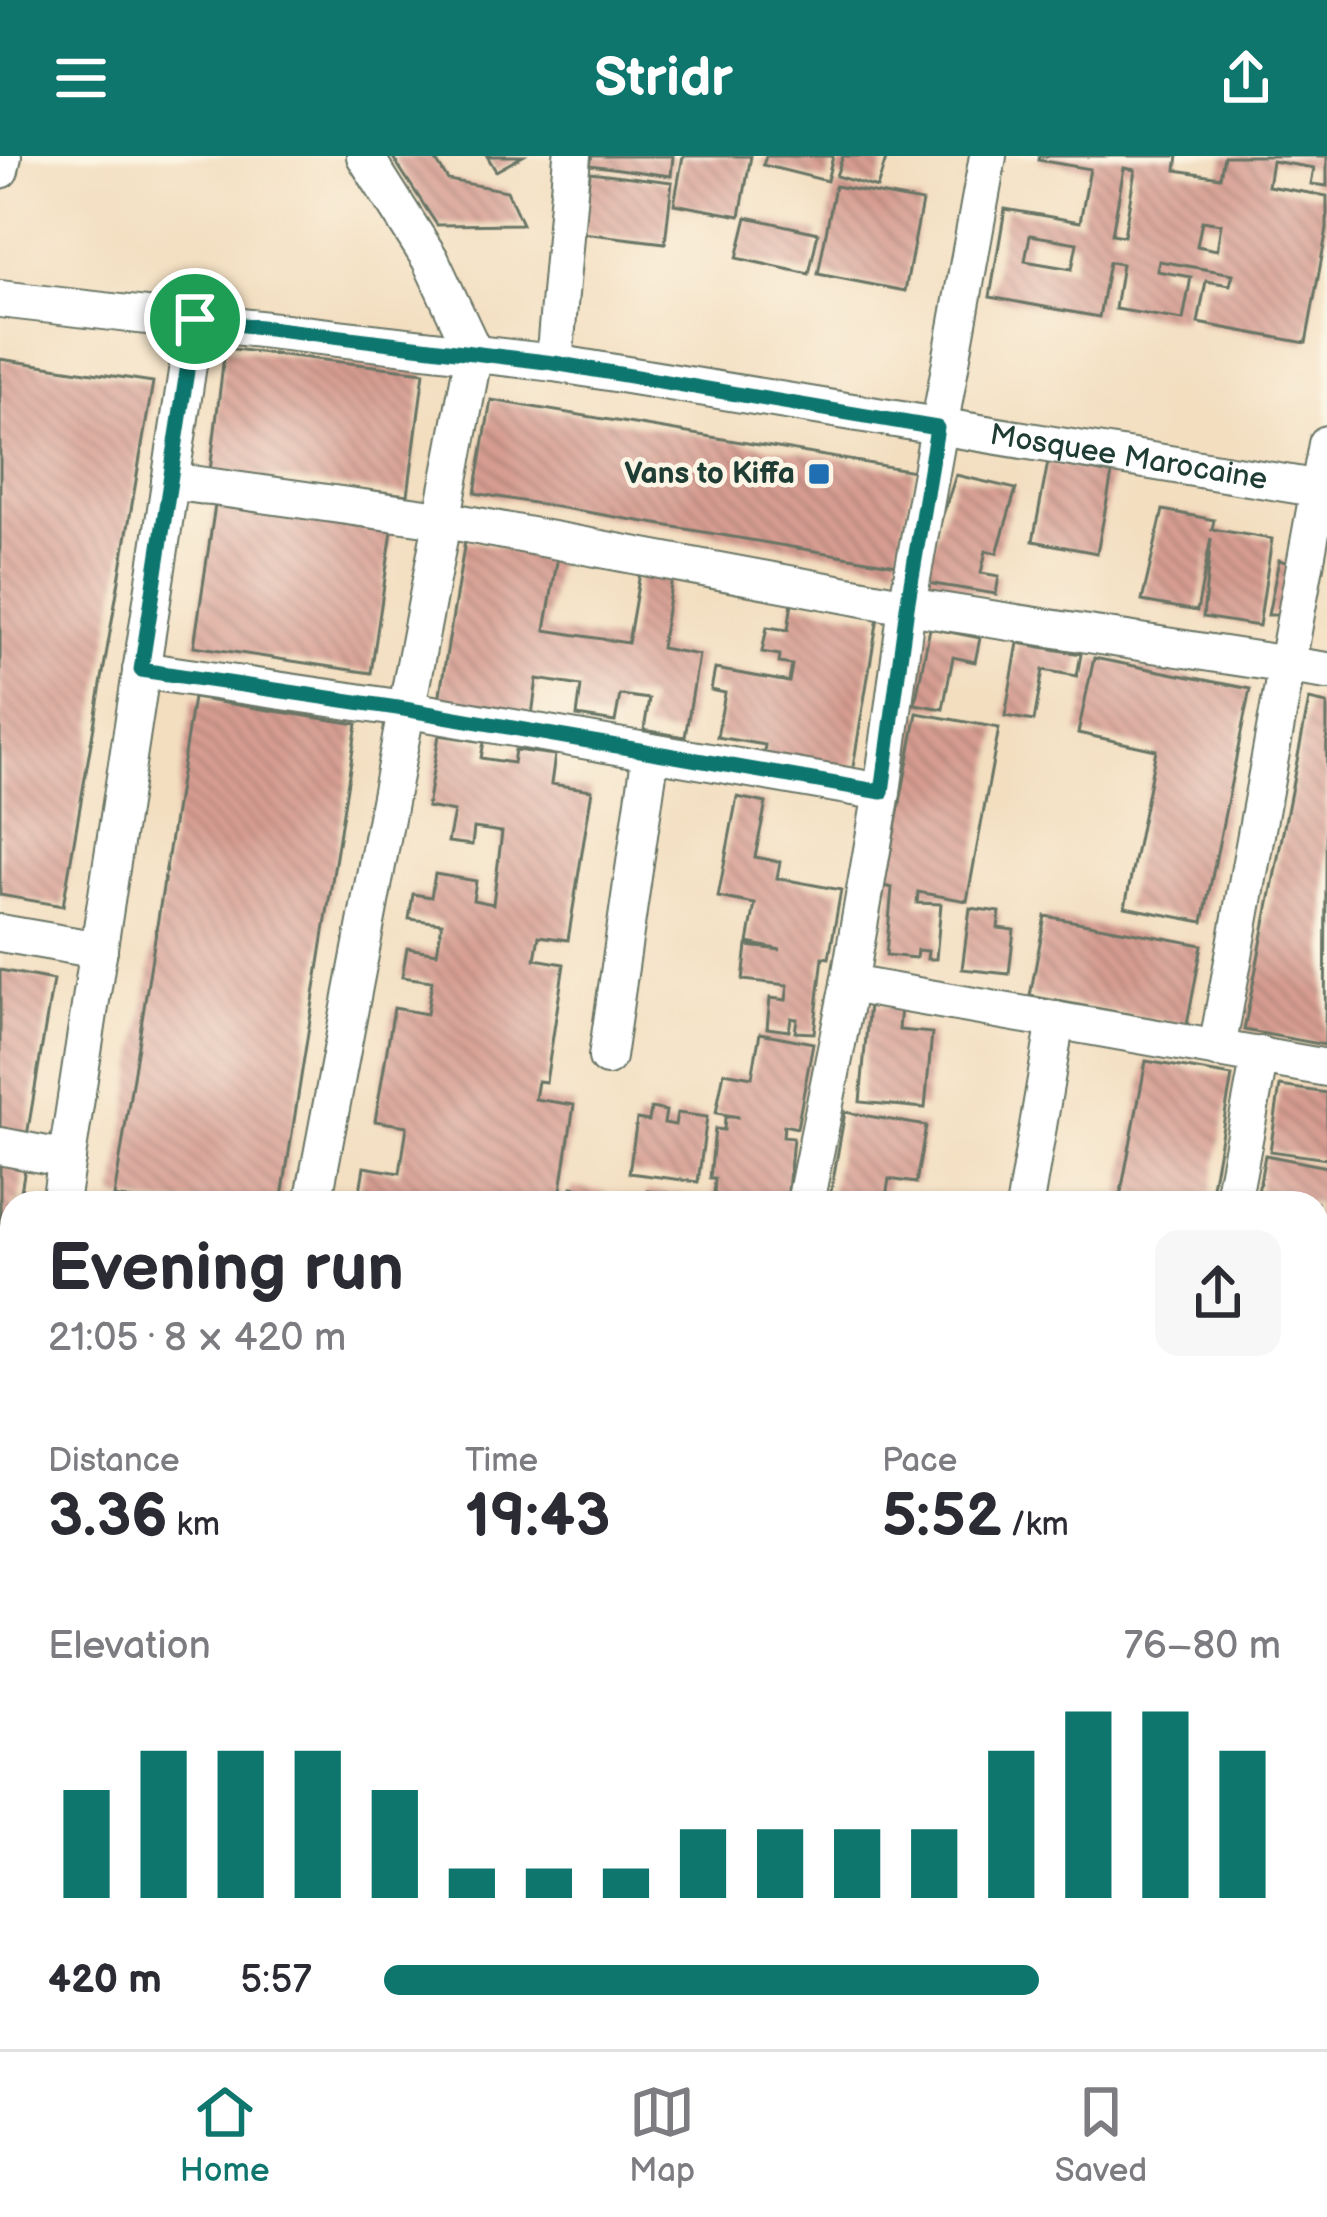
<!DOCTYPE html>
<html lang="en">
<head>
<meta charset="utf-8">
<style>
	body { margin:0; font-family:"Balsamiq Sans",sans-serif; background:#f7f7f7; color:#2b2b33; height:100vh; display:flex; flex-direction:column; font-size:45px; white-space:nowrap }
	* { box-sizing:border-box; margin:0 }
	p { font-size:39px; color:#7c7c81 }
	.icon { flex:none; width:66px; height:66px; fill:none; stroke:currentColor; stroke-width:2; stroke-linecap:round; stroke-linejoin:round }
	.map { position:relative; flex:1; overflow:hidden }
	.drawer { position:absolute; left:0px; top:1035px; width:1329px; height:858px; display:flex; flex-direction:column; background:#fff; border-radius:36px 36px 0 0; box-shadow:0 3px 9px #0004 }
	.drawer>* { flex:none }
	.pin { position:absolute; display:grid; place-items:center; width:102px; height:102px; color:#fff; margin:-51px; border:6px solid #fff; border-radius:50%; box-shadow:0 3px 12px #0007 }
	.round { display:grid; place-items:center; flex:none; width:126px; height:126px; border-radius:24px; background:#f7f7f7 }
	.headline { display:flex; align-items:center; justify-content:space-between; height:204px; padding:0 48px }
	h1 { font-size:66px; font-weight:700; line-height:90px }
	.figures { display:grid; grid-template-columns:repeat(3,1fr); gap:18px; height:204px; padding:12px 48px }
	.figures div { display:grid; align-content:center }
	.figures b { font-size:60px; font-weight:700 }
	.figures small { font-size:33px; font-weight:400 }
	.figures p { font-size:33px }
	.chart { height:336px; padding:24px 48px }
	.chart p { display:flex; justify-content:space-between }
	.chart svg { width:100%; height:216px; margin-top:12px; stroke:#0f766e; stroke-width:6 }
	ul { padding:0 48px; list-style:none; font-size:39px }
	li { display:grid; grid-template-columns:192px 144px 1fr; align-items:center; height:90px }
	li i { height:30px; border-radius:15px; background:#0f766e }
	header { display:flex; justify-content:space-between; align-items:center; height:156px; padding:0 48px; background:#0f766e; color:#fff; font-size:54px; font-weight:700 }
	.tabs { display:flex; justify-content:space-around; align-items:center; height:168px; border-top:3px solid #e1e1e2; background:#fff; font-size:33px; color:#7c7c81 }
	.tabs a { display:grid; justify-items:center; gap:6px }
	.tabs .on { color:#0f766e }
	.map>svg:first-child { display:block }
	.building { fill:url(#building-back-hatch); fill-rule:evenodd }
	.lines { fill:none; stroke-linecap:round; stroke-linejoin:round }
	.minor-casing { stroke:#697565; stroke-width:40 }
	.minor { stroke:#fff; stroke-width:36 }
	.route-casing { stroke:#fff; stroke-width:24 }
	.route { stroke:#0f766e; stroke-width:15 }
	.poi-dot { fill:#1f6fb2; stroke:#fcf5e5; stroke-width:4.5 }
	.labels { text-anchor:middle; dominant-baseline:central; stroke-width:9; stroke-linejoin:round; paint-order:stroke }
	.street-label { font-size:30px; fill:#1f3d34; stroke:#fcf5e5 }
	.poi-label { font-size:30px; font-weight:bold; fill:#1f3d34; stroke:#fcf5e5; text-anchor:end }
</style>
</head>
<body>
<header><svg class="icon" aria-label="menu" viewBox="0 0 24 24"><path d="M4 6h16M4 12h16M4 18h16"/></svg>Stridr<svg class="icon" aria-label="share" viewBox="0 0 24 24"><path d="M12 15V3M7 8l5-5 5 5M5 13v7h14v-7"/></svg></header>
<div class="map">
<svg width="1327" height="1893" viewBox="0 0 1327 1893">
	<defs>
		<pattern id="building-back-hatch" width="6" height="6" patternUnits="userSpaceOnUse" patternTransform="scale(3)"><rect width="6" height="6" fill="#d79d92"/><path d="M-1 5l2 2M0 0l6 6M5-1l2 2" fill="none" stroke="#ae8178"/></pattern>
	</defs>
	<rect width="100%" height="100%" fill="#fcf5e5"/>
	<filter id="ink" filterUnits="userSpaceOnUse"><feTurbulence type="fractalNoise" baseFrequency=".00833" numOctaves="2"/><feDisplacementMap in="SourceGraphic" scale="24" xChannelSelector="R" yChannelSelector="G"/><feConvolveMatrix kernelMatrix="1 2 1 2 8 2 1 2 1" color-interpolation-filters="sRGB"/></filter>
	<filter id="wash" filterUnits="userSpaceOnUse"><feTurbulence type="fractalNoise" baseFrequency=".004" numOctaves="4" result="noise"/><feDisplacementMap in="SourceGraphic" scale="48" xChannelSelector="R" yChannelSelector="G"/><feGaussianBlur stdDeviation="2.7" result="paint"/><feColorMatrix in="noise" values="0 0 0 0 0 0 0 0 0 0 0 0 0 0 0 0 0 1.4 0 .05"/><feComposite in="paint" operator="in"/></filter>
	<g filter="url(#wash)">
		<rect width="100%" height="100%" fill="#f3dec0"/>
		<g id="blocks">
			<path class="building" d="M 392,0 L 433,0 L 448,24 L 507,35 L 522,68 L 437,69 Z
				M 487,0 L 523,0 L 496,15 Z
				M 592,0 L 673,0 L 671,20 L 590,9 Z
				M 683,0 L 751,0 L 740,60 L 674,48 Z
				M 766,0 L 833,0 L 827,25 L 763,9 Z
				M 843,0 L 887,0 L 877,32 L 836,20 Z
				M 1039,0 L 1178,0 L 1176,14 L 1220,21 L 1224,0 L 1327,0 L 1327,30 L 1311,28 L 1314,12 L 1272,5 L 1268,30 L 1327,40 L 1327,73 L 1306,187 L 1198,167 L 1206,125 L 1230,129 L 1233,118 L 1159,105 L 1157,115 L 1191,121 L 1183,164 L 1115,153 L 1122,108 L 1109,106 L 1099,161 L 990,141 L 1005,53 L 1080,66 L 1090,13 L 1038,4 ZM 1124,12 L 1135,14 L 1124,80 L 1112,78 ZM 1202,65 L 1221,68 L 1217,94 L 1197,90 ZM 1030,79 L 1077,87 L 1072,113 L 1025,105 Z
				M 590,16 L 672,26 L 665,87 L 582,77 Z
				M 835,30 L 922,46 L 905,135 L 818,118 Z
				M 747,61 L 818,77 L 809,118 L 737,102 Z
				M 225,192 L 424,216 L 408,339 L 210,315 Z
				M 0,203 L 153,226 L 63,750 L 0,739 Z
				M 491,244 L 914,315 L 897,409 L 475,337 Z
				M 1048,306 L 1112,318 L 1097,397 L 1033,385 Z
				M 956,319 L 1016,333 L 997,397 L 986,395 L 981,417 L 999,420 L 996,438 L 921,426 Z
				M 215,349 L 392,375 L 371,517 L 194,490 Z
				M 1163,354 L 1214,364 L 1212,373 L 1272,383 L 1259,470 L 1203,461 L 1211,382 L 1197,455 L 1142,445 Z
				M 465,385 L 558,400 L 545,474 L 628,487 L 640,417 L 672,422 L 661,492 L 699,499 L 685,581 L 644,574 L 649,543 L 620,539 L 615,566 L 577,560 L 581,530 L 537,523 L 532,559 L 439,544 Z
				M 1279,404 L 1289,407 L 1280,459 L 1268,459 Z
				M 792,446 L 878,461 L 852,617 L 763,602 L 765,589 L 717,581 L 725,537 L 711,534 L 715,513 L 789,526 L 792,509 L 779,507 L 780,499 L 762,496 L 767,471 L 788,474 Z
				M 930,472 L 980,482 L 975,506 L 953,501 L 943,553 L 915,548 Z
				M 1018,487 L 1081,498 L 1077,520 L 1043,514 L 1034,565 L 1005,560 Z
				M 1094,502 L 1250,533 L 1203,766 L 1125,751 L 1156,594 L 1078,577 Z
				M 193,542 L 357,568 L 281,1047 L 152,1047 L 114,1041 Z
				M 1309,544 L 1327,548 L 1325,889 L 1244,874 Z
				M 917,557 L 999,572 L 967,745 L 918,736 L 917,747 L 941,748 L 936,803 L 927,803 L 928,795 L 917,794 L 916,802 L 886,799 L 892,732 L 884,730 Z
				M 439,579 L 484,586 L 481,602 L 513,607 L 515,594 L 555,599 L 551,628 L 592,634 L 568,784 L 539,780 L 535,803 L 564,808 L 546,926 L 538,925 L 535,943 L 574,949 L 559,1047 L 358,1047 L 364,1011 L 400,1017 L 407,970 L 375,965 L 394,852 L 427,858 L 432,825 L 402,821 L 407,792 L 437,797 L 442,767 L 409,763 L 413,738 L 431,741 L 435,718 L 476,725 L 473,744 L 493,748 L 502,676 L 474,672 L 472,689 L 448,686 L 454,656 L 427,651 Z
				M 737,641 L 766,647 L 755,701 L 780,706 L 777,722 L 841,734 L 829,802 L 823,801 L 814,877 L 795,876 L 797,863 L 791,862 L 789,875 L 767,872 L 770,842 L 786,844 L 788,829 L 743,824 L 747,790 L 781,794 L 748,787 L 755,748 L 718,741 Z
				M 970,752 L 1000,756 L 998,772 L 1014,774 L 1009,818 L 962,813 Z
				M 1045,760 L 1202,789 L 1187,869 L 1030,840 Z
				M 0,814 L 53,824 L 27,980 L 0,975 Z
				M 869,848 L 901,851 L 899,874 L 932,877 L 925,952 L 860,946 Z
				M 760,877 L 813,887 L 797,972 L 784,969 L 783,981 L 793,982 L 787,1046 L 714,1039 L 715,1022 L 710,1022 L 715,973 L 724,974 L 725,961 L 739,961 L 716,957 L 724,916 L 752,921 Z
				M 1146,905 L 1232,920 L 1209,1047 L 1119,1047 Z
				M 1280,930 L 1327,937 L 1327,1003 L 1270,995 Z
				M 651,952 L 666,955 L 664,967 L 675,969 L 677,957 L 707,961 L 698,1026 L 629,1017 L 637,963 L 649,965 Z
				M 845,956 L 926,970 L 916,1027 L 889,1023 L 885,1047 L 829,1047 Z
				M 1265,999 L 1327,1011 L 1327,1090 L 1317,1088 L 1317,1047 L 1256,1047 Z
				M 0,1001 L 26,1006 L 19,1047 L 12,1047 L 8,1113 L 0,1111 Z
				M 572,1031 L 606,1036 L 604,1047 L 569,1047 Z
				M 647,1035 L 694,1040 L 694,1047 L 646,1047 Z
				M 1317,1352 L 1327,1353 L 1327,1432 L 1317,1430 Z
				M 1317,1488 L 1327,1490 L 1327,1631 L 1317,1629 Z
				M 0,1718 L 12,1719 L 12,1744 L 0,1743 Z
				M 1317,1758 L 1327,1759 L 1327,1839 L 1317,1838 Z
				M 0,1823 L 12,1825 L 12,1881 L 104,1881 L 102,1893 L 53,1893 L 0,1883 Z
				M 449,1881 L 536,1881 L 534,1893 L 447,1893 Z
				M 642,1881 L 722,1881 L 720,1893 L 640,1893 Z"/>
		</g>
	</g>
	<g filter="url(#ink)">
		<use href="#blocks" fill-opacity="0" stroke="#697565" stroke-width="3"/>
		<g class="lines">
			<defs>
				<g id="minor">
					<path d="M 0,14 L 3,0"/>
					<path id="s1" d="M 0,143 L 554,207 L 1327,334"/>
					<path d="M 554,207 L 572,0"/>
					<path d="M 170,325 L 440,363 L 907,450 L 1327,515"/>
					<path d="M 141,514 L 404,553 L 882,636"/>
					<path d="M 0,777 L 99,794"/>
					<path d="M 849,828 L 1327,912"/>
					<path d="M 1217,893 L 1327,288"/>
					<path d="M 607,901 L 651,596"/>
					<path d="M 0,990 L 67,1003"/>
					<path d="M 60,1047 L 195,163"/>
					<path d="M 313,1047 L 474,197 L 430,103 L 365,0"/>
					<path d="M 805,1047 L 849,828 L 882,636 L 907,450 L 988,0"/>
					<path d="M 1025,1047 L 1056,864"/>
					<path d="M 1232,1047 L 1260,899"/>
					<path d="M 0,1146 L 12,1148"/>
					<path d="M 0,1272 L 12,1275"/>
					<path d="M 0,1438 L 12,1362"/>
					<path d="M 1317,1459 L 1327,1461"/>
					<path d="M 0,1478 L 12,1480"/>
					<path d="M 1317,1685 L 1327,1687"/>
					<path d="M 0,1803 L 12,1805"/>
					<path d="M 167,1881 L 245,1893"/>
					<path d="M 547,1893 L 550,1881"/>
					<path d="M 776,1893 L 778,1881"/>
					<path d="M 1010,1893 L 1011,1881"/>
					<path d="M 1232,1893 L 1234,1881"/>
				</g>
			</defs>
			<use href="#minor" class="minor-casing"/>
			<use href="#minor" class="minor"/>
		</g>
	</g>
	<g class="lines" filter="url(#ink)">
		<defs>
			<path id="route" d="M 195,163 L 554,207 L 937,272 L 907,451 L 882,636 L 404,553 L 141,514 Z"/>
		</defs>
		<use href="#route" class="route-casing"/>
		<use href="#route" class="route"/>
	</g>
	<rect class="poi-dot" x="807" y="306" width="24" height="24" rx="6"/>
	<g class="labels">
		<g class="street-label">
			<text stroke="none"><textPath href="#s1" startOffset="1140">Mosquee Marocaine</textPath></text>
		</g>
		<g class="poi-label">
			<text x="795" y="318">Vans to Kiffa</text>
		</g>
	</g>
</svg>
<div class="pin" style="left:195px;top:163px;background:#1e9e55"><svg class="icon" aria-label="arrive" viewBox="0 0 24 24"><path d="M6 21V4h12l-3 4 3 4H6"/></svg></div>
<section class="drawer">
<div class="headline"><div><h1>Evening run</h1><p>21:05 · 8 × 420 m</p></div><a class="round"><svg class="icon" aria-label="share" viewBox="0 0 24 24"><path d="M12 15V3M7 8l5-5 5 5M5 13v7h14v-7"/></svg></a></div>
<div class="figures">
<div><p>Distance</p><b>3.36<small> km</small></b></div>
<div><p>Time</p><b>19:43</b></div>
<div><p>Pace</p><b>5:52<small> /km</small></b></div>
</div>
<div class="chart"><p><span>Elevation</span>76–80 m</p>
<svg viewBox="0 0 160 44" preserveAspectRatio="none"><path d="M5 44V22M15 44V14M25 44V14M35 44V14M45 44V22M55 44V38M65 44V38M75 44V38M85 44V30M95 44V30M105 44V30M115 44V30M125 44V14M135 44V6M145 44V6M155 44V14"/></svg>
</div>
<ul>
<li><b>420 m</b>5:57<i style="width:73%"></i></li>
</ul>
</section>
</div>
<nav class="tabs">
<a class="on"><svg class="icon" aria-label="home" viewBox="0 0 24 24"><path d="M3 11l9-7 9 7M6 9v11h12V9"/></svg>Home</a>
<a><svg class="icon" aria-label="map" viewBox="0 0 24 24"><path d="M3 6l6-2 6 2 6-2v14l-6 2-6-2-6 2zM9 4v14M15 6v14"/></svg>Map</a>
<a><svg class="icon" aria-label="saved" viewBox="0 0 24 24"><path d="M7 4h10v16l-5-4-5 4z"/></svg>Saved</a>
</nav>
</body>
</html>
